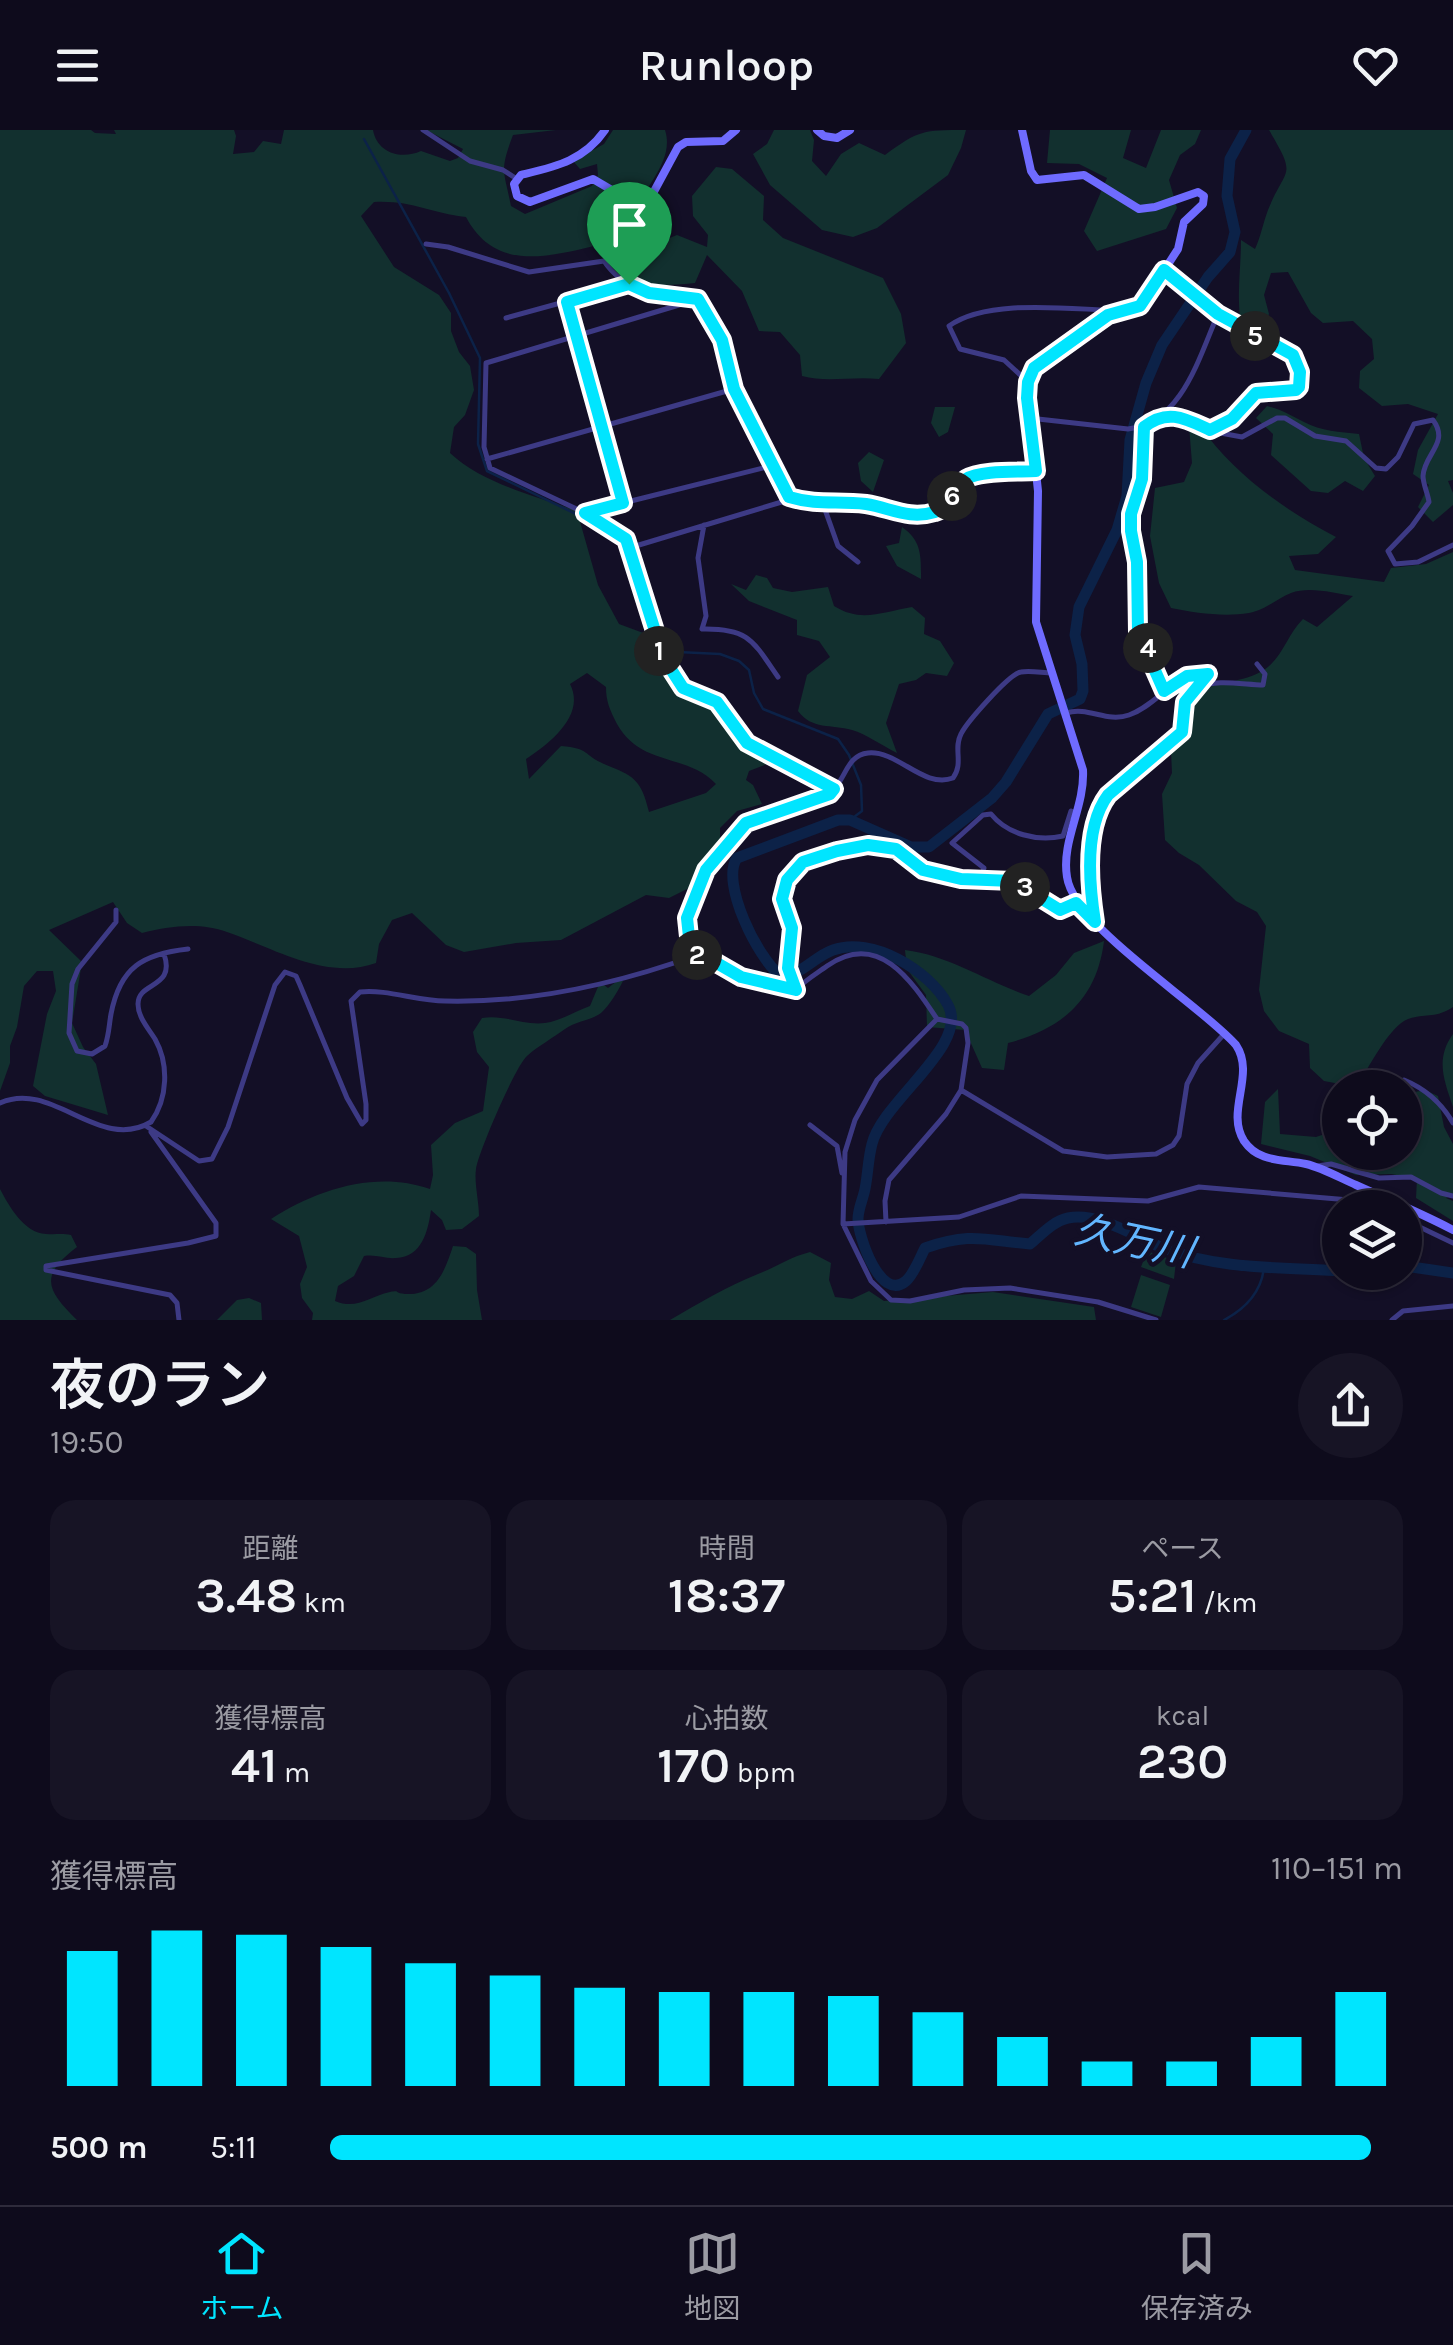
<!DOCTYPE html>
<html lang="ja">
<head>
<meta charset="utf-8">
<style>
	body { margin:0; font-family:Karla,"Noto Sans JP",sans-serif; background:#171425; color:#f1f3f6; height:100vh; display:flex; flex-direction:column; font-size:38px; white-space:nowrap }
	* { box-sizing:border-box; margin:0 }
	p { font-size:32px; color:#9b9ba3 }
	.icon { flex:none; width:55px; height:55px; fill:none; stroke:currentColor; stroke-width:2; stroke-linecap:round; stroke-linejoin:round }
	.map { position:relative; height:1190px; overflow:hidden }
	.sheet { display:flex; flex-direction:column; background:#0e0b1c; flex:1 }
	.sheet>* { flex:none }
	.fabs { position:absolute; left:1322px; top:940px; display:grid; gap:20px }
	.fabs a { display:grid; place-items:center; width:100px; height:100px; border-radius:50%; background:#0e0b1c; box-shadow:0 2px 8px #0004,0 0 0 2px #2e2b3b; font-size:50px }
	.pin { position:absolute; display:grid; place-items:center; width:85px; height:85px; color:#fff; margin:-102px -42px; border-radius:50% 50% 50% 0; rotate:-45deg; box-shadow:0 0 10px #0007 }
	.pin .icon { rotate:45deg }
	.km { position:absolute; width:50px; height:50px; margin:-25px; border-radius:50%; background:#222; color:#fff; font-size:28px; line-height:50px; text-align:center }
	.round { display:grid; place-items:center; flex:none; width:105px; height:105px; border-radius:52px; background:#171425 }
	.headline { display:flex; align-items:center; justify-content:space-between; height:170px; padding:0 50px }
	h1 { font-size:55px; font-weight:600; line-height:75px }
	.figures { display:grid; grid-template-columns:repeat(3,1fr); gap:15px; height:170px; padding:10px 50px }
	.figures div { display:grid; align-content:center; border-radius:25px; background:#171425; text-align:center }
	.figures b { font-size:50px; font-weight:600 }
	.figures small { font-size:28px; font-weight:400 }
	.figures p { font-size:28px }
	.chart { height:280px; padding:20px 50px }
	.chart p { display:flex; justify-content:space-between }
	.chart svg { width:100%; height:180px; margin-top:10px; stroke:#00e5ff; stroke-width:6 }
	ul { padding:0 50px; list-style:none; font-size:32px }
	li { display:grid; grid-template-columns:160px 120px 1fr; align-items:center; height:75px }
	li i { height:25px; border-radius:12px; background:#00e5ff }
	header { display:flex; justify-content:space-between; align-items:center; height:130px; padding:0 50px; background:#0e0b1c; font-size:45px; font-weight:600 }
	.tabs { display:flex; justify-content:space-around; align-items:center; height:140px; border-top:2px solid #2e2b3b; background:#0e0b1c; font-size:28px; color:#9b9ba3 }
	.tabs a { display:grid; justify-items:center; gap:5px }
	.tabs .on { color:#00e5ff }
	.map>svg:first-child { display:block }
	.green { fill:#12302f; fill-rule:evenodd }
	.lines { fill:none; stroke-linecap:round; stroke-linejoin:round }
	.stream { stroke:#0c2248; stroke-width:2.5 }
	.river { stroke:#0c2248; stroke-width:11 }
	.minor { stroke:#3d3a85; stroke-width:5 }
	.tertiary { stroke:#3d3a85; stroke-width:8 }
	.secondary { stroke:#6f6bff; stroke-width:8 }
	.route-casing { stroke:#fff; stroke-width:20 }
	.route { stroke:#00e5ff; stroke-width:12 }
	.labels { text-anchor:middle; dominant-baseline:central; stroke-width:9; stroke-linejoin:round; paint-order:stroke }
	.water-label { font-size:40px; font-style:italic; fill:#62b6ff; stroke:#130f26 }
</style>
</head>
<body>
<header><svg class="icon" aria-label="menu" viewBox="0 0 24 24"><path d="M4 6h16M4 12h16M4 18h16"/></svg>Runloop<svg class="icon" aria-label="heart" viewBox="0 0 24 24"><path d="M12 20l-8-8c-3-5 5-10 8-4 3-6 11-1 8 4z"/></svg></header>
<div class="map">
<svg width="1453" height="1190" viewBox="0 0 1453 1190">
	<rect width="100%" height="100%" fill="#130f26"/>
	<path class="green" d="M 0,0 L 91,0 L 95,3 L 116,4 L 114,0 L 234,0 L 236,6 L 233,24 L 254,22 L 263,11 L 281,14 L 284,0 L 373,0 C 377,23 401,30 421,21 L 450,31 L 458,28 L 463,19 L 426,0 L 556,0 L 513,5 C 499,42 504,40 511,76 L 525,84 L 592,56 L 598,45 L 597,34 L 580,39 L 573,31 L 604,14 L 613,0 L 665,0 C 675,31 644,56 635,83 L 643,96 L 667,109 L 677,105 L 707,117 L 708,105 L 693,86 L 692,66 L 716,37 L 732,39 L 764,66 L 763,90 L 783,108 L 883,148 L 901,184 L 906,213 L 879,249 C 852,246 827,253 802,246 L 800,225 L 780,202 L 759,201 L 742,161 L 707,125 L 695,153 C 673,155 643,159 625,144 C 613,135 611,123 598,115 C 548,127 495,142 466,87 C 430,83 411,70 374,72 L 361,86 L 394,137 L 439,165 L 451,183 L 451,201 L 459,222 L 470,236 L 474,260 L 465,285 L 454,297 L 450,323 C 483,354 536,366 577,381 L 598,455 L 619,494 L 646,504 L 656,521 L 662,544 L 683,565 L 713,576 L 746,616 L 772,632 L 749,641 L 746,650 L 753,655 L 762,674 L 737,681 L 720,698 L 720,715 L 702,735 L 693,756 L 669,768 L 646,765 L 561,810 L 516,813 L 464,822 L 446,815 L 412,783 L 392,790 L 379,814 L 376,833 C 327,851 273,818 227,802 C 200,792 169,796 142,803 L 127,793 L 113,772 L 49,800 L 82,832 L 72,893 L 83,917 L 96,934 L 108,985 L 45,966 L 33,956 L 47,884 L 56,861 L 53,841 L 37,841 L 24,856 L 17,897 L 10,916 L 10,933 L 0,961 ZM 587,543 L 606,557 C 606,572 610,580 617,594 C 641,637 687,623 716,654 L 706,663 L 649,682 C 641,649 634,646 604,634 C 583,625 590,618 561,616 L 529,649 L 526,629 C 550,613 586,585 570,554 Z
		M 774,0 L 810,0 L 814,10 L 812,31 L 826,46 L 841,24 L 859,13 L 885,25 C 919,0 923,0 966,0 L 961,18 L 948,45 L 877,98 L 853,107 L 822,100 L 770,55 L 753,24 L 767,14 Z
		M 1050,0 L 1131,0 L 1123,28 L 1146,38 L 1161,0 L 1201,0 L 1195,14 L 1180,25 L 1169,50 L 1177,78 L 1166,99 L 1097,121 L 1084,101 L 1107,48 L 1079,34 L 1047,33 Z
		M 1269,0 L 1453,0 L 1453,350 L 1448,351 L 1453,363 L 1453,375 L 1433,392 L 1418,377 L 1429,355 L 1413,344 L 1418,320 L 1438,284 L 1408,274 L 1382,276 L 1359,258 L 1360,241 L 1374,229 L 1372,209 L 1353,191 L 1323,193 L 1311,183 L 1288,142 L 1271,143 L 1264,165 L 1269,184 L 1262,198 L 1240,187 C 1237,160 1241,137 1241,110 L 1255,119 C 1261,106 1263,93 1268,80 C 1286,35 1298,49 1269,0 Z
		M 1267,276 C 1283,280 1289,285 1304,292 C 1321,301 1340,302 1359,304 L 1364,328 L 1375,346 L 1363,361 L 1345,351 L 1328,363 L 1311,361 L 1271,325 L 1273,304 L 1256,288 Z
		M 935,277 L 955,277 L 948,302 L 939,307 L 931,293 Z
		M 1189,296 L 1200,296 C 1234,344 1284,380 1336,407 L 1318,424 L 1289,426 L 1295,440 L 1384,452 L 1391,438 L 1426,434 L 1453,422 L 1453,877 C 1435,889 1426,883 1408,889 C 1389,896 1368,940 1356,957 L 1324,951 L 1310,938 L 1309,914 L 1279,901 L 1264,881 L 1259,860 L 1266,796 L 1257,782 L 1236,771 L 1199,735 L 1179,723 L 1165,710 L 1162,664 L 1172,643 L 1171,621 L 1188,587 L 1195,563 C 1217,551 1243,553 1264,540 C 1283,527 1287,505 1303,489 L 1317,497 L 1353,466 C 1334,463 1309,456 1291,463 C 1276,469 1266,480 1249,483 C 1223,487 1196,483 1171,478 L 1159,453 L 1150,406 L 1155,358 L 1184,352 L 1192,333 Z
		M 869,322 L 884,330 L 873,362 L 861,351 L 858,333 Z
		M 902,397 C 922,411 921,426 921,449 L 897,436 L 886,416 L 899,413 Z
		M 756,445 L 767,448 L 773,458 L 792,462 L 828,457 L 834,476 C 861,493 882,482 912,477 L 925,488 L 924,504 L 940,511 L 954,533 L 947,546 L 926,543 L 916,550 L 899,554 L 886,593 L 897,623 C 883,616 866,604 852,600 C 831,594 812,600 798,581 L 807,545 L 830,527 L 819,511 L 797,505 L 797,490 L 749,471 L 731,454 L 746,460 Z
		M 1104,811 C 1097,869 1062,899 1008,913 L 1004,940 L 982,938 L 965,900 L 927,897 L 926,865 L 907,839 L 905,820 C 951,826 985,851 1029,866 L 1056,845 L 1074,823 Z
		M 617,851 L 623,851 C 618,861 609,876 601,883 C 590,891 576,891 565,899 C 553,908 538,916 527,926 C 516,935 478,1023 476,1039 C 474,1053 479,1071 479,1086 L 462,1099 L 446,1100 L 442,1090 L 431,1080 C 428,1101 422,1127 396,1128 C 385,1129 376,1124 364,1126 L 354,1146 L 338,1156 L 335,1171 C 357,1180 368,1167 390,1162 C 401,1160 393,1163 405,1164 C 437,1166 445,1140 453,1116 L 466,1117 L 476,1124 L 477,1160 L 482,1190 L 312,1190 L 313,1183 L 302,1168 L 300,1154 L 307,1137 L 299,1106 L 271,1089 C 317,1059 377,1040 430,1059 L 433,1045 L 431,1015 L 455,993 L 483,981 L 489,937 L 477,922 L 473,902 L 482,888 C 504,884 524,896 545,893 C 561,891 575,881 590,876 L 600,852 L 608,858 Z
		M 1453,904 L 1453,977 C 1444,950 1435,929 1453,904 Z
		M 1278,959 L 1280,1004 L 1316,1007 L 1340,999 L 1340,1022 L 1405,1022 L 1405,1007 L 1423,1000 L 1419,987 L 1405,980 L 1405,964 L 1425,960 L 1438,966 L 1444,997 L 1453,1014 L 1453,1065 L 1446,1068 L 1453,1071 L 1453,1091 L 1416,1068 L 1417,1049 L 1391,1044 L 1356,1045 L 1310,1026 L 1261,1014 L 1265,972 Z
		M 0,1059 C 9,1076 24,1103 46,1104 C 56,1105 61,1103 71,1105 L 77,1117 C 39,1146 46,1159 77,1190 L 0,1190 Z
		M 1147,1121 L 1176,1131 L 1174,1149 L 1141,1137 Z
		M 810,1122 L 831,1133 L 829,1150 L 835,1167 L 852,1169 L 869,1161 L 884,1171 L 993,1162 L 1094,1177 L 1096,1190 L 670,1190 C 699,1173 726,1157 758,1144 C 776,1137 790,1127 810,1122 Z
		M 1141,1145 L 1170,1155 L 1161,1187 L 1131,1177 Z
		M 249,1168 L 261,1173 L 262,1190 L 217,1190 L 237,1170 Z"/>
	<g class="lines">
		<path class="stream" d="M 364,9 L 449,163 L 480,228 L 478,314 L 487,341 L 605,398
			M 612,402 L 622,415 L 646,502 L 678,522 L 720,524 L 739,531 L 749,540 L 754,563 L 763,579 L 838,609 L 849,625 L 861,655 L 862,681 L 850,690
			M 1224,1190 C 1245,1179 1261,1162 1264,1138"/>
		<path class="river" d="M 1246,0 L 1230,29 L 1227,66 L 1235,102 L 1230,122 L 1208,147 L 1162,215 L 1146,253 L 1130,310 L 1127,366 L 1117,400 L 1079,477 L 1075,505 L 1082,534 L 1083,561 L 1080,569 L 1048,584 L 1006,652 L 992,668 L 929,717 L 911,717 L 850,690 L 838,690 L 737,728 C 720,752 758,829 780,845 C 801,847 813,827 833,820 C 872,806 929,840 948,875 C 970,915 883,970 872,1014 C 868,1029 868,1044 865,1059 C 863,1069 858,1079 858,1089 C 858,1105 880,1173 906,1151 C 914,1144 920,1128 925,1118 C 971,1102 984,1110 1030,1114 C 1041,1105 1053,1091 1068,1088 C 1100,1082 1135,1107 1163,1118 C 1220,1140 1281,1137 1340,1141
			M 1405,1136 L 1453,1143"/>
		<path class="minor" d="M 423,0 L 470,31 L 503,40 L 517,49
			M 426,114 L 448,117 L 529,142 L 604,131 C 624,162 660,166 695,169
			M 1165,141 L 1218,184 L 1293,225 L 1300,242 L 1299,257 L 1296,260 C 1241,257 1254,279 1210,300
			M 699,169 L 486,233 L 484,317 L 490,338 L 585,383 L 626,409 L 655,501 L 656,515 L 683,557 L 717,572 L 747,613 L 834,659
			M 567,172 L 623,373 L 771,336
			M 506,188 L 626,155
			M 1028,252 L 1004,230 L 960,219 L 949,196 C 985,170 1060,178 1103,180 L 1108,185
			M 1162,285 L 1176,285 L 1215,302 L 1242,307 L 1277,288 L 1285,288 L 1315,306 L 1346,311 L 1376,338 L 1386,339 L 1398,327 L 1414,294 L 1433,290 C 1450,313 1424,324 1423,346 C 1423,354 1428,364 1429,372 L 1412,396 L 1388,421 L 1395,434 L 1418,432 L 1453,415
			M 1029,288 L 1128,299 C 1182,293 1199,227 1218,184
			M 1144,297 L 1142,349 L 1131,384 L 1131,401 L 1137,432 L 1139,502 L 1149,520 L 1151,537 L 1164,561
			M 487,329 L 734,259
			M 823,374 L 838,416 L 858,432
			M 588,382 L 623,373
			M 704,395 L 698,428 L 706,486 L 702,499 C 749,498 753,511 778,547
			M 629,418 L 785,371 L 789,367 L 734,259 L 722,210 L 699,170
			M 1066,583 C 1089,576 1106,593 1129,585 C 1158,575 1174,542 1208,544 L 1203,554
			M 980,749 L 984,738 L 952,713 L 983,685 L 991,684 C 1007,704 1037,712 1063,706 L 1071,681 L 1077,683
			M 116,780 L 116,792 L 78,839 L 72,854 L 69,903 L 77,921 L 92,924 L 105,916 C 109,905 109,895 111,884 C 120,837 143,824 188,819
			M 1094,789 C 1089,752 1085,696 1108,665 L 1182,603 C 1180,541 1219,553 1263,555 L 1265,544 L 1257,534
			M 696,824 C 669,790 716,712 747,692 C 767,680 820,673 833,660 C 846,648 847,625 868,623 C 898,620 923,659 953,648 C 964,633 953,619 961,604 C 967,592 1009,544 1021,542 C 1030,540 1043,543 1052,543
			M 796,860 L 788,838 L 792,798 L 782,769 L 787,750 L 803,732 L 837,721 L 868,715 L 896,719 L 923,740 L 961,749 L 1013,751 L 1060,781 L 1076,773
			M 937,889 L 877,950 L 855,990 L 845,1022 L 843,1094 L 871,1151 L 891,1170 L 910,1171 L 964,1160 L 1010,1158 L 1098,1172 L 1156,1190
			M 1387,958 L 1404,950 C 1426,959 1441,972 1453,993
			M 961,960 L 1063,1021 L 1107,1027 L 1156,1024 L 1173,1015 L 1179,1006 L 1187,954 L 1198,933 L 1225,903
			M 0,973 C 52,949 99,1023 151,992 C 168,968 169,934 155,909 C 148,898 138,887 138,874 C 138,851 176,859 164,824
			M 1405,984 L 1416,990
			M 810,995 L 837,1016 L 842,1043
			M 146,996 L 199,1031 L 212,1029 L 228,997 L 275,855 L 285,842 L 296,846 L 300,855 L 347,968 L 362,994 L 366,990 L 366,974 L 351,871 L 360,862 C 387,859 417,871 445,871 C 530,873 617,854 697,825 L 708,828 L 741,847 L 796,860 C 805,850 816,844 827,836 C 878,800 911,850 937,889 L 962,894 L 966,898 L 968,913 L 961,960 L 946,984 L 889,1050 L 885,1071 L 886,1092
			M 151,1002 L 216,1093 L 216,1106 L 188,1113 L 46,1136 L 46,1140 L 170,1165 L 177,1173 L 179,1190
			M 1317,1036 L 1331,1034 L 1379,1048 L 1411,1047 L 1441,1063 L 1453,1066
			M 1405,1090 L 1453,1113
			M 843,1094 L 959,1087 L 1021,1066 L 1148,1071 L 1199,1057 L 1361,1071 L 1375,1078
			M 1392,1190 L 1403,1181 L 1453,1176"/>
		<path class="tertiary" d="M 789,367 C 819,376 838,370 866,374 C 891,378 909,390 935,382 C 953,377 951,357 966,349 C 983,339 1016,342 1036,341"/>
		<path class="secondary" d="M 605,0 C 584,31 554,37 521,45 L 514,54 L 517,66 L 530,72 L 593,49 L 632,72 L 644,73 L 651,67 L 678,17 L 686,12 L 723,11 L 736,0
			M 817,0 L 824,6 L 837,8 L 850,0
			M 1022,0 L 1031,41 L 1037,50 L 1084,45 L 1139,79 L 1155,77 L 1198,62 L 1204,66 L 1203,74 L 1184,92 L 1178,119 L 1141,176 L 1108,185 L 1052,223 L 1034,237 L 1027,257 L 1038,361 L 1036,492 L 1083,640 C 1085,677 1061,711 1067,747 C 1074,797 1199,873 1236,915 C 1256,945 1225,981 1244,1011 C 1259,1033 1283,1029 1306,1034 C 1323,1038 1340,1048 1356,1055 C 1389,1070 1421,1083 1453,1100"/>
	</g>
	<g class="lines">
		<defs>
			<path id="route" d="M 1164,140 L 1218,184 L 1293,225 L 1300,242 L 1299,257 L 1296,260 L 1256,263 L 1232,289 L 1210,300 C 1186,289 1168,278 1144,297 L 1142,349 L 1131,384 L 1131,401 L 1137,432 L 1138,502 L 1164,561 L 1187,546 L 1208,544 L 1185,572 L 1182,602 L 1108,665 C 1084,697 1089,754 1095,792 L 1076,773 L 1060,780 L 1013,751 L 961,749 L 923,740 L 896,719 L 868,715 L 837,721 L 803,732 L 787,750 L 782,769 L 792,798 L 788,838 L 796,860 L 741,847 L 708,828 L 697,825 L 690,816 L 687,788 L 706,740 L 746,693 L 830,664 L 834,659 L 747,613 L 717,572 L 683,558 L 656,516 L 655,501 L 626,409 L 585,383 L 623,373 L 567,172 L 629,154 L 649,163 L 698,169 L 722,210 L 734,259 L 789,367 C 819,376 838,370 866,374 C 891,378 909,390 935,382 C 953,377 951,357 966,349 C 980,340 1018,342 1036,341 L 1027,268 L 1028,252 L 1034,238 L 1108,185 L 1140,176 Z"/>
		</defs>
		<use href="#route" class="route-casing"/>
		<use href="#route" class="route"/>
	</g>
	<g class="labels">
		<g class="water-label">
			<text transform="translate(1134 1111) rotate(12)">久万川</text>
		</g>
	</g>
</svg>
<div class="fabs">
<a><svg class="icon" aria-label="locate" viewBox="0 0 24 24"><circle cx="12" cy="12" r="6"/><path d="M12 2v4M12 18v4M2 12h4M18 12h4"/></svg></a>
<a><svg class="icon" aria-label="layers" viewBox="0 0 24 24"><path d="M12 4l9 5-9 5-9-5zM3 14l9 5 9-5"/></svg></a>
</div>
<div class="pin" style="left:629px;top:154px;background:#1e9e55"><svg class="icon" aria-label="arrive" viewBox="0 0 24 24"><path d="M6 21V4h12l-3 4 3 4H6"/></svg></div>
<b class="km" style="left:659px;top:521px">1</b>
<b class="km" style="left:697px;top:825px">2</b>
<b class="km" style="left:1025px;top:757px">3</b>
<b class="km" style="left:1148px;top:518px">4</b>
<b class="km" style="left:1255px;top:206px">5</b>
<b class="km" style="left:952px;top:366px">6</b>
</div>
<section class="sheet">
<div class="headline"><div><h1>夜のラン</h1><p>19:50</p></div><a class="round"><svg class="icon" aria-label="share" viewBox="0 0 24 24"><path d="M12 15V3M7 8l5-5 5 5M5 13v7h14v-7"/></svg></a></div>
<div class="figures">
<div><p>距離</p><b>3.48<small> km</small></b></div>
<div><p>時間</p><b>18:37</b></div>
<div><p>ペース</p><b>5:21<small> /km</small></b></div>
</div>
<div class="figures">
<div><p>獲得標高</p><b>41<small> m</small></b></div>
<div><p>心拍数</p><b>170<small> bpm</small></b></div>
<div><p>kcal</p><b>230</b></div>
</div>
<div class="chart"><p><span>獲得標高</span>110–151 m</p>
<svg viewBox="0 0 160 44" preserveAspectRatio="none"><path d="M5 44V11M15 44V6M25 44V7M35 44V10M45 44V14M55 44V17M65 44V20M75 44V21M85 44V21M95 44V22M105 44V26M115 44V32M125 44V38M135 44V38M145 44V32M155 44V21"/></svg>
</div>
<ul>
<li><b>500 m</b>5:11<i style="width:97%"></i></li>
</ul>
</section>
<nav class="tabs">
<a class="on"><svg class="icon" aria-label="home" viewBox="0 0 24 24"><path d="M3 11l9-7 9 7M6 9v11h12V9"/></svg>ホーム</a>
<a><svg class="icon" aria-label="map" viewBox="0 0 24 24"><path d="M3 6l6-2 6 2 6-2v14l-6 2-6-2-6 2zM9 4v14M15 6v14"/></svg>地図</a>
<a><svg class="icon" aria-label="saved" viewBox="0 0 24 24"><path d="M7 4h10v16l-5-4-5 4z"/></svg>保存済み</a>
</nav>
</body>
</html>
